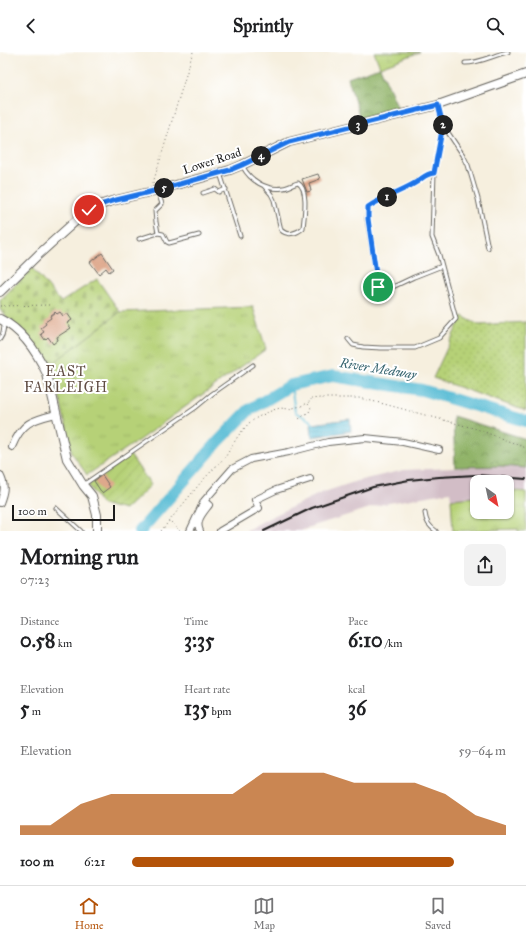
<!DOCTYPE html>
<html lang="en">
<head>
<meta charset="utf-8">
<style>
	body { margin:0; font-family:"IM FELL Great Primer",serif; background:#f2f2f2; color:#202124; height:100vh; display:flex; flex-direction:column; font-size:15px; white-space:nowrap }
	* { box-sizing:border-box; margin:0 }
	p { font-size:13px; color:#757577 }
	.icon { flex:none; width:22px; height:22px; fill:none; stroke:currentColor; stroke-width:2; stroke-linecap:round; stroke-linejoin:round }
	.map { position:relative; height:479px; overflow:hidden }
	.panel { display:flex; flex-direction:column; background:#fff; flex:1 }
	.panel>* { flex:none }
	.needle { width:26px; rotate:147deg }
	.buttons { position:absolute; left:470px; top:423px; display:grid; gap:8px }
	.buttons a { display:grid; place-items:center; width:44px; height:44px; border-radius:8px; background:#fff; box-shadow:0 1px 3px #0004; font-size:20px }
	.scale { position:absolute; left:12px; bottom:10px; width:103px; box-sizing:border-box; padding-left:4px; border:2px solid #1c1c1c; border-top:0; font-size:11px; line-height:14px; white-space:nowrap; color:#1c1c1c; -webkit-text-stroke:3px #fff; paint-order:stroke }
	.pin { position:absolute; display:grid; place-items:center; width:34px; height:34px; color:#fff; margin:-17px; border:2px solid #fff; border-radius:50%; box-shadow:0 1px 4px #0007 }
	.km { position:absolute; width:20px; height:20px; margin:-10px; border-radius:50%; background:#222; color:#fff; font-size:11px; line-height:20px; text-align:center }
	.round { display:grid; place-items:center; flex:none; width:42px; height:42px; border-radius:8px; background:#f2f2f2 }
	.head { display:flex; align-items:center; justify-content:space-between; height:68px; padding:0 20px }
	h1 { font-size:22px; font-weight:800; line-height:30px }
	.metrics { display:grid; grid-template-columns:repeat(3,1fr); gap:6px; height:68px; padding:4px 20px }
	.metrics div { display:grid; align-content:center }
	.metrics b { font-size:20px; font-weight:800 }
	.metrics small { font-size:11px; font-weight:400 }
	.metrics p { font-size:11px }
	.chart { height:112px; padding:8px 20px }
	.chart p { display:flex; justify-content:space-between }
	.chart svg { width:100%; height:72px; margin-top:4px; fill:#b45309; opacity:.7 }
	ul { padding:0 20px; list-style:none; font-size:13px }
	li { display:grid; grid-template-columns:64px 48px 1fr; align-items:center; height:30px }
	li i { height:10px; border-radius:5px; background:#b45309 }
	header { display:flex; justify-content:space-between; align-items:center; height:52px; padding:0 20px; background:#fff; font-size:18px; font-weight:800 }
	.tab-bar { display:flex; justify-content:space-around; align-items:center; height:56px; border-top:1px solid #e0e0e0; background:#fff; font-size:11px; color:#757577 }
	.tab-bar a { display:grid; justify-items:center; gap:2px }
	.tab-bar .active { color:#b45309 }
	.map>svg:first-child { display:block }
	.industrial { fill:#d2bdc6 }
	.grass { fill:url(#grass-tufts); stroke:#69764a }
	.forest { fill:url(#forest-crowns); stroke:#566842 }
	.cemetery { fill:url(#cemetery-stones); stroke:#69764a }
	.park { fill:url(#park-dots); stroke:#69764a }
	.garden { fill:url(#garden-furrows); stroke:#69764a }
	.water { fill:url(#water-rules); stroke:#396c78 }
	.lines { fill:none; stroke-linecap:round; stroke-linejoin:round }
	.stream { stroke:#56bbd4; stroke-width:2 }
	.river { stroke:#56bbd4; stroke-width:12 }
	.building { fill:#dea88c }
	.lane-casing { stroke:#686660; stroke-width:5 }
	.street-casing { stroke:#686660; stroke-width:8 }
	.secondary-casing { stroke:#686660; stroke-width:10 }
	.path { stroke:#686660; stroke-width:1; stroke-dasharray:1 3; stroke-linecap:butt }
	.lane { stroke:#fff; stroke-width:3 }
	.street { stroke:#fff; stroke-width:6 }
	.secondary { stroke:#fff; stroke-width:8 }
	.rail { stroke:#1c1c1c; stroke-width:2 }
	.route-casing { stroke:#fff; stroke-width:8 }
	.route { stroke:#1a73e8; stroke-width:5 }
	.labels { text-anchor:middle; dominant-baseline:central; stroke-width:4; stroke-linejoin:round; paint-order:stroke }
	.street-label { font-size:12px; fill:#1c1c1c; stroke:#fff }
	.water-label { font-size:13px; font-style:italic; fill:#36646f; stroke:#fff }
	.quarter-label { font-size:14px; letter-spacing:1px; fill:#604d43; stroke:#fff }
</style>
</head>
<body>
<header><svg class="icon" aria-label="back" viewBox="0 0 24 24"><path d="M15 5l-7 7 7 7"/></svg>Sprintly<svg class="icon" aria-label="search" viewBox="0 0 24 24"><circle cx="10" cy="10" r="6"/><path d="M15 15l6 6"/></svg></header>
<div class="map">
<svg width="526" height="479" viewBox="0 0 526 479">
	<defs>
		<pattern id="grass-tufts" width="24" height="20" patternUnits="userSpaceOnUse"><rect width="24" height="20" fill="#b6d177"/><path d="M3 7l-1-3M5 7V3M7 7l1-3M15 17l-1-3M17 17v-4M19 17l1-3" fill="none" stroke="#9cb366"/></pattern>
		<pattern id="forest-crowns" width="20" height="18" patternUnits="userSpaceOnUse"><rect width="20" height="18" fill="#90b368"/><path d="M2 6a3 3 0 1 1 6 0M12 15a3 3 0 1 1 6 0" fill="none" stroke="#759155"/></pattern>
		<pattern id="cemetery-stones" width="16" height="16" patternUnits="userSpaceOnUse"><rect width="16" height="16" fill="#b6d177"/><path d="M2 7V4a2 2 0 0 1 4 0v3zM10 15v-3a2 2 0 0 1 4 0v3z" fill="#9cb366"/></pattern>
		<pattern id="park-dots" width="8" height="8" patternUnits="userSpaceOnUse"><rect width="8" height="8" fill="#b6d177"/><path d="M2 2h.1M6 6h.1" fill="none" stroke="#9cb366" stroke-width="1.8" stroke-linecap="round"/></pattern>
		<pattern id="garden-furrows" width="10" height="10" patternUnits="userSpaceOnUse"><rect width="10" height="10" fill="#b6d177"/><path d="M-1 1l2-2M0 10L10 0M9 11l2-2" fill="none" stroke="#9cb366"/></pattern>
		<pattern id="water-rules" width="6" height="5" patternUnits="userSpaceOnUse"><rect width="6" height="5" fill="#56bbd4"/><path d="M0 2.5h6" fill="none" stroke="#4aa0b5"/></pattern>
	</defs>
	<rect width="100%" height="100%" fill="#fff"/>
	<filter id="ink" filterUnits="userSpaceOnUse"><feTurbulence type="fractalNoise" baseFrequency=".025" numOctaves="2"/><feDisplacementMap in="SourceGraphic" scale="8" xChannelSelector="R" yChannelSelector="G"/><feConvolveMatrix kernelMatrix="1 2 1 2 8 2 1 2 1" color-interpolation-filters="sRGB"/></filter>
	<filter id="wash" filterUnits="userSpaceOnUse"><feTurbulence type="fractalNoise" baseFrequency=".012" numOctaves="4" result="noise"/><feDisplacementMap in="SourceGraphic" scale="16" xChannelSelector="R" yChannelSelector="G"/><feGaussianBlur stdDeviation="0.9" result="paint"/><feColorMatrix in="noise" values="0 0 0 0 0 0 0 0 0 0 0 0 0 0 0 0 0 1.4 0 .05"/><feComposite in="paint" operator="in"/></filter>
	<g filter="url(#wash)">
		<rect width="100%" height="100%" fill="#f6efde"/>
		<path class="industrial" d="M 502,414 L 526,416 L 526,440 L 507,438 L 507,430 L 477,430 L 477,445 L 451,447 L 450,440 L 383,452 L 313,474 L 301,479 L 245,479 L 269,466 L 321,441 L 357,429 L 404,418 Z"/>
		<path class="grass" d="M 374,0 L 420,0 L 380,15 Z
			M 253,255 L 266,297 L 139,388 L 87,423 L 72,401 L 52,312 L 120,260 Z
			M 507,438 L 526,440 L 526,479 L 518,479 L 518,477 L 453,479 L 451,447 L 477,445 L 477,460 L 507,460 Z"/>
		<path class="forest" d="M 380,15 L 398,56 L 360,67 L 348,26 Z
			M 453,364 L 526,387 L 526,416 L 502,414 L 455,415 Z"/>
		<path class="cemetery" d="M 32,216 L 61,250 L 97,227 L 120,260 L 52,312 L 0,258 L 1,251 L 0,251 L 0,249 L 2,246 Z"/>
		<path class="park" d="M 462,264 L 479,273 L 526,270 L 526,359 L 433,326 Z"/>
		<path class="garden" d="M 130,403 L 151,433 L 125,458 L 101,452 L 88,433 Z"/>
		<path class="water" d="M 350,367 L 351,379 L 312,385 L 311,372 Z"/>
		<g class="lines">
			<path class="stream" d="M 291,333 L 295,360 L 311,369 L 314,373"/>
			<path class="river" d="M 140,479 L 218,390 L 249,358 L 291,333 L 333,324 L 422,338 L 526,369"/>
		</g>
		<g id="blocks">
			<path class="building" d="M 318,122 L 320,127 L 309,131 L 311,139 L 307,140 L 302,127 Z
				M 102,201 L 113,217 L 109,220 L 106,216 L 99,222 L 90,210 Z
				M 55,260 L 57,262 L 60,260 L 63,264 L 67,261 L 72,268 L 67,271 L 71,276 L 57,285 L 58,288 L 53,292 L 48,285 L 45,288 L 41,282 L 44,280 L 41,276 L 46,272 L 45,270 L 51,266 L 50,264 Z
				M 102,423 L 110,435 L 102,441 L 94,429 Z"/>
		</g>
	</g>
	<g filter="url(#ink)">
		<use href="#blocks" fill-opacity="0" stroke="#686660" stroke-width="1"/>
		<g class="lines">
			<defs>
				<path id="lane" d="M 465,11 C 481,11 493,3 508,0
					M 438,55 L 443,73 L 463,103 L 468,113 L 478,147 L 488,196
					M 243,115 C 250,128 266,139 283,136 C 288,136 293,132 298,131 C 309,137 304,165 303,176 C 296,182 287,184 281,178 L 274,148 L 271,142 L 264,134
					M 220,121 L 240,184
					M 434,121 C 424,122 424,126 415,131 C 400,140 383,145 368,155 L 367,167 L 378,235 L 384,237 L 395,234 L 414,225 L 442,214
					M 203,141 L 215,137 L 219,140 L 226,137
					M 158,181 L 163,182 L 167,190 L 169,191 L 199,183
					M 139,187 L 158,181 L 156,170 L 155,159 L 162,152 L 158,140
					M 0,287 C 5,280 2,278 5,271
					M 348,287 L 353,293 L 363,295 L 381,296 L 415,296 L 439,286 L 456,267 L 439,203 L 432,185 L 434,121 L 443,73
					M 83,433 L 195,356 L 212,342 L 253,313
					M 56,456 L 81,479
					M 425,461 C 426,470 429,474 436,479"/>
				<path id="street" d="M 12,395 C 22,370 32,368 56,362
					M 0,423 C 6,434 4,440 0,451
					M 190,479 L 204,449 L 232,417 L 251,407 L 289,400 L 328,390 L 365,386 L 403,390 L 439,398
					M 200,479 C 195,469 203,461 209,453 L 204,449
					M 220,479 L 259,456 L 255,448 L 276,438 L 310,427"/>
				<path id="secondary" d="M 0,240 L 38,203 L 80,165 L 89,158 L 97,154 L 112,149 L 158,138 L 230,118 L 242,113 L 289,90 L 438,53 L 526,22
					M 0,267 C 22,278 37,300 47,322 L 67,407 L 83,433 L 92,444 L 97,463 L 97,479"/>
			</defs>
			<use href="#lane" class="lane-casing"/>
			<use href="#street" class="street-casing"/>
			<use href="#secondary" class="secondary-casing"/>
			<path class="path" d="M 153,131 L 193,0
				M 0,254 L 49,253
				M 296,369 L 309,360 L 311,356 L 308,352
				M 171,470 L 180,479
				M 161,479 L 202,429 L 226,404 L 238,384 L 249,371 L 258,365 L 273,358 L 280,356 L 289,357 L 301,354 L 308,351 L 311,347 L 320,346 L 359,346 L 384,352 L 477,377 L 526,396"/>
			<use href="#lane" class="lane"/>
			<use href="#street" class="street"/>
			<use href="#secondary" class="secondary"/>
			<path class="rail" d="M 264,479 L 312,456 L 373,435 L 409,428 L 439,425 L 476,423 L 526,427"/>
		</g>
	</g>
	<g class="lines" filter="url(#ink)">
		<defs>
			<path id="route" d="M 89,158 L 97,154 L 112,149 L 158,138 L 230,118 L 242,113 L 289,90 L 438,53 L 443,73 L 434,121 C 424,122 424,126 415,131 C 400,140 383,145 368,155 L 368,167 L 378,235"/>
		</defs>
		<use href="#route" class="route-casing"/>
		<use href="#route" class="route"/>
	</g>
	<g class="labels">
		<g class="street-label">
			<text transform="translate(212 109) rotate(-18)">Lower Road</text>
		</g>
		<g class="water-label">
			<text transform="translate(378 317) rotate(9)">River Medway</text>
		</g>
		<g class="quarter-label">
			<text x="66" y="319">EAST<tspan x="66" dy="16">FARLEIGH</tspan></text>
		</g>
	</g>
</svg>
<div class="buttons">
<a><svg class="needle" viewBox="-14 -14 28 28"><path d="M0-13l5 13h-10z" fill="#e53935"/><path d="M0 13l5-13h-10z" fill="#757577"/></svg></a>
</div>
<div class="scale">100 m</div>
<div class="pin" style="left:378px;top:235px;background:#1e9e55"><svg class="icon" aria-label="arrive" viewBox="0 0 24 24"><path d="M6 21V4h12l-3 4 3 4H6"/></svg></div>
<div class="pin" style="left:89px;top:158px;background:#d93025"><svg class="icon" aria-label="check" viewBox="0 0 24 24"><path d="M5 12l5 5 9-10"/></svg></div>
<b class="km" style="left:387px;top:145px">1</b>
<b class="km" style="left:443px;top:73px">2</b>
<b class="km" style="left:358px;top:73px">3</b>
<b class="km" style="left:261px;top:104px">4</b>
<b class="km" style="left:164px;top:136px">5</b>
</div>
<section class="panel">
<div class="head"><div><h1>Morning run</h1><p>07:23</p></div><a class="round"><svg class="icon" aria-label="share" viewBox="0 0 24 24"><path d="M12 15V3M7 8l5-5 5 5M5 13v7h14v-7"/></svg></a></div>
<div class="metrics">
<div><p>Distance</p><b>0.58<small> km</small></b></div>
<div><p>Time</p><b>3:35</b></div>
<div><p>Pace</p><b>6:10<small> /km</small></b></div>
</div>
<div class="metrics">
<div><p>Elevation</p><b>5<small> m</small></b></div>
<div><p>Heart rate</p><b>135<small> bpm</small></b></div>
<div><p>kcal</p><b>36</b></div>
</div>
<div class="chart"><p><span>Elevation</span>59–64 m</p>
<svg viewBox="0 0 160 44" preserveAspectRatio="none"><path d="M0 44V38L10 38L20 25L30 19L40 19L50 19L60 19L70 19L80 6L90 6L100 6L110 12L120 12L130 12L140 19L150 32L160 38V44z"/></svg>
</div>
<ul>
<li><b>100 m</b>6:21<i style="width:86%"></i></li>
</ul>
</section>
<nav class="tab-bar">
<a class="active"><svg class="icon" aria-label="home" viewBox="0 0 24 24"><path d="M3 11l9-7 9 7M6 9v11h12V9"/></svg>Home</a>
<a><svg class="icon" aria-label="map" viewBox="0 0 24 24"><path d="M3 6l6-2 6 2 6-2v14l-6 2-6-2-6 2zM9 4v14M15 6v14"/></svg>Map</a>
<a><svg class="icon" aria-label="saved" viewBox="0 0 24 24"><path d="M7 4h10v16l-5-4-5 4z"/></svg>Saved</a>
</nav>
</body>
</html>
